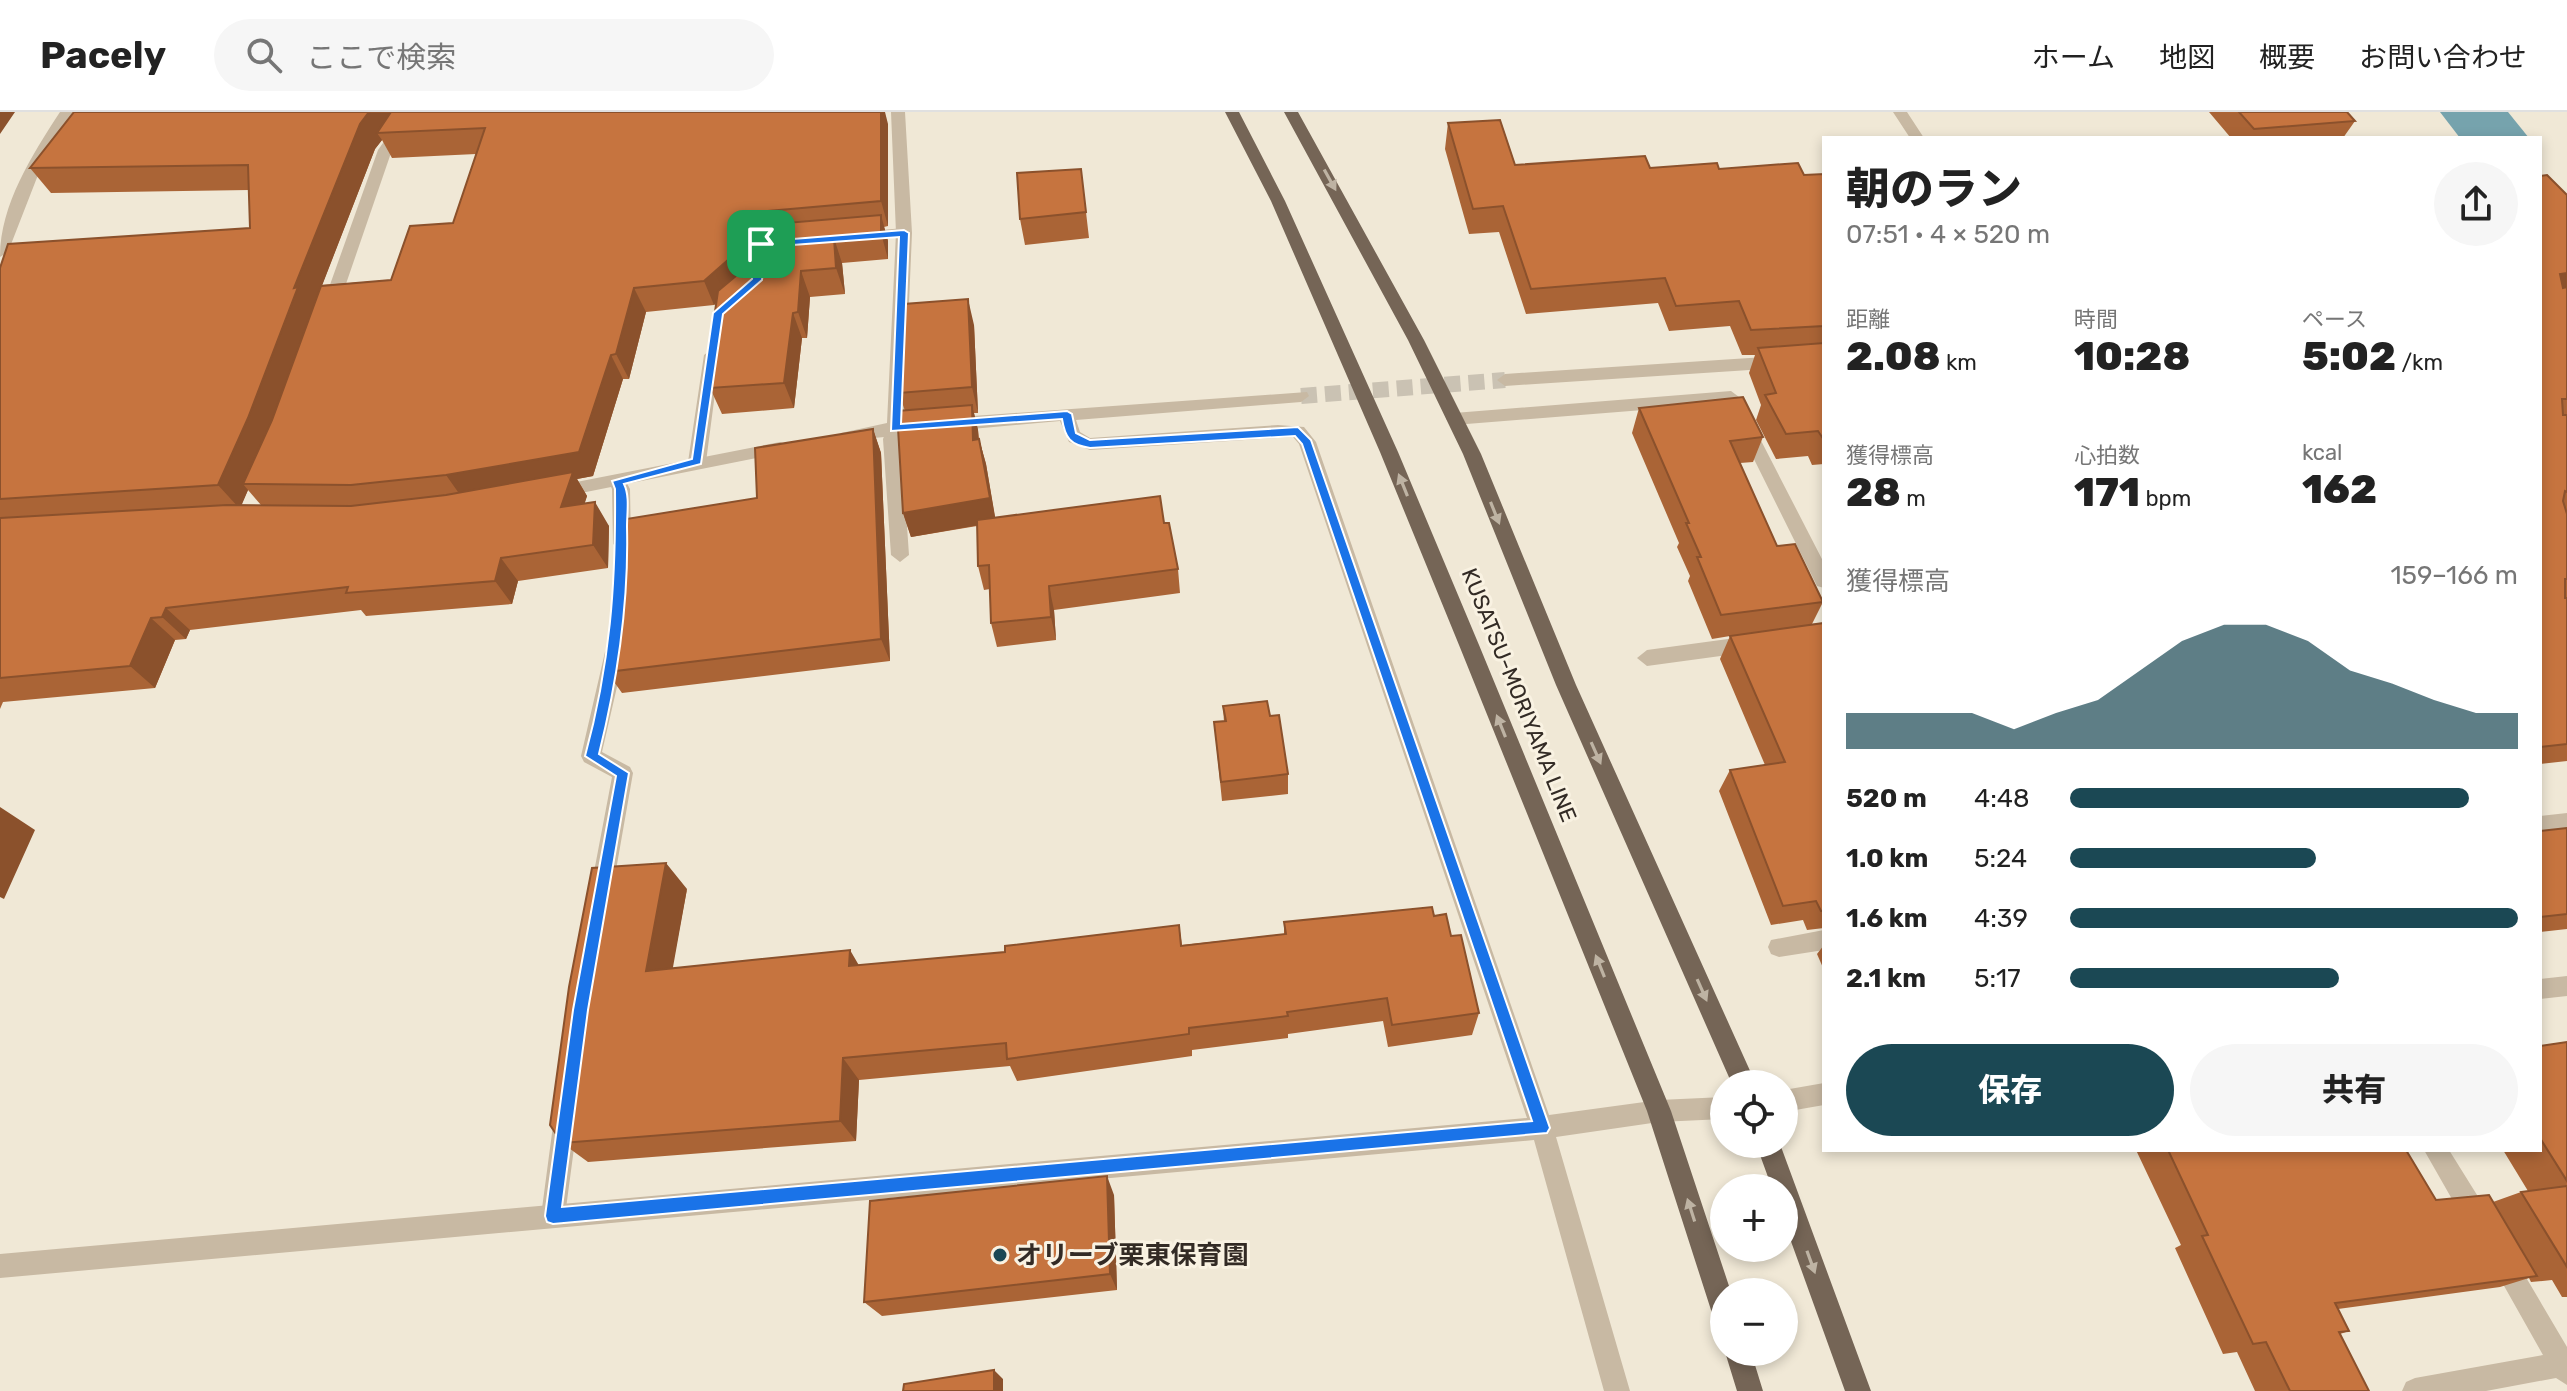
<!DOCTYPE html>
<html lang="ja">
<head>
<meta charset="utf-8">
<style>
	body { margin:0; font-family:Rubik,"Noto Sans JP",sans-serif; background:#f6f6f6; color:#222; height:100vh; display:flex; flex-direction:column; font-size:30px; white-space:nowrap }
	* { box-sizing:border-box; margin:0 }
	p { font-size:26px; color:#767676 }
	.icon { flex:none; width:44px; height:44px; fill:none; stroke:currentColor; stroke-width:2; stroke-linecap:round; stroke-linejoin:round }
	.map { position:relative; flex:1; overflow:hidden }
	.sheet { position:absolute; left:1822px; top:24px; width:720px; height:1016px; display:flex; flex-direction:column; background:#fff; border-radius:0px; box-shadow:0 4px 12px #0003 }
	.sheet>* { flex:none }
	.tools { position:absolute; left:1710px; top:958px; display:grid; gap:16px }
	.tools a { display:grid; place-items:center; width:88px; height:88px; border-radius:50%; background:#fff; box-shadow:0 4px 12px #0003; font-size:40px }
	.pin { position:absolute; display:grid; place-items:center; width:68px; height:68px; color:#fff; margin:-34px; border-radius:16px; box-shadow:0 4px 12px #0006 }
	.round { display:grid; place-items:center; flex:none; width:84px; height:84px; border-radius:42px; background:#f6f6f6 }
	.headline { display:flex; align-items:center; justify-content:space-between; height:136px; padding:0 24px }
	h1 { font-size:44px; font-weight:800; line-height:60px }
	.stats { display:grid; grid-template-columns:repeat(3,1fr); gap:12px; height:136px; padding:8px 24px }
	.stats div { display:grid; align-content:center }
	.stats b { font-size:40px; font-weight:800 }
	.stats small { font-size:22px; font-weight:400 }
	.stats p { font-size:22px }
	.chart { height:224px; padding:16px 24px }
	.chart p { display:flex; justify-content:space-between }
	.chart svg { width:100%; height:144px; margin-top:8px; fill:#1b4854; opacity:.7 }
	.button { display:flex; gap:16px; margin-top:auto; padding:16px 24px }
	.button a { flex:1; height:92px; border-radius:48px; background:#1b4854; color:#fff; font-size:32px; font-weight:800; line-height:92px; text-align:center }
	.button a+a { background:#f6f6f6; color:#222 }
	ul { padding:0 24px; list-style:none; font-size:26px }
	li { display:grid; grid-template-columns:128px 96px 1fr; align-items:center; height:60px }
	li i { height:20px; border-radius:10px; background:#1b4854 }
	header { display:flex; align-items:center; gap:48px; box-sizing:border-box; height:112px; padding:0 40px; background:#fff; border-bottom:2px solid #e0e0e0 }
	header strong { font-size:38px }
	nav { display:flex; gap:44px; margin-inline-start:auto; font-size:28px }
	.search { width:560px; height:72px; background:#f6f6f6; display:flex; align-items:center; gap:20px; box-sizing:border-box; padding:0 28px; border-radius:44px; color:#767676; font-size:30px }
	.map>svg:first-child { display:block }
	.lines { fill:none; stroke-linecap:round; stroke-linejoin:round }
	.river { fill:#76a3ad; fill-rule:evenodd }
	.minor-tunnel { stroke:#cac2b3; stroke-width:16; stroke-dasharray:16 8; stroke-linecap:butt }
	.service { fill:#c8b9a3; fill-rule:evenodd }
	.minor { fill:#c8b9a3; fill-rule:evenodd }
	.tertiary { fill:#c8b9a3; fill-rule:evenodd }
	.primary { fill:#756556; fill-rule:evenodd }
	.wall { fill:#aa6436; fill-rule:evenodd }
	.shaded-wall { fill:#8b512c }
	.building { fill:#c6743f; stroke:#8b512c; stroke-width:2 }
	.oneway { fill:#beb3a3 }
	.route { fill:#1a73e8; stroke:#fff; stroke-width:2; fill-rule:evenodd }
	.poi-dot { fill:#1b4854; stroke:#f9f2e2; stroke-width:3 }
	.labels { text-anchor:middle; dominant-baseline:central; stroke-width:6; stroke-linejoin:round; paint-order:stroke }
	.street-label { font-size:22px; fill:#332b25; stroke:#f9f2e2 }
	.near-poi-label { font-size:26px; font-weight:bold; fill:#332b25; stroke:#f9f2e2; text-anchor:start }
</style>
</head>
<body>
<header>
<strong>Pacely</strong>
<div class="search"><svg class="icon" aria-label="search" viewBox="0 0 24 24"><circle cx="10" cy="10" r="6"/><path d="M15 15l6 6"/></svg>ここで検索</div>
<nav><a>ホーム</a><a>地図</a><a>概要</a><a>お問い合わせ</a></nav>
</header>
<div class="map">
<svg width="2567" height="1279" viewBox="0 0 2567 1279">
	<rect width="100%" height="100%" fill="#f0e8d6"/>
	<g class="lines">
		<path class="river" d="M 2440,0 L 2508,0 L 2529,26 L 2460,26 Z"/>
		<path class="minor-tunnel" d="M 1301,284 L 1505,268"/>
		<path class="service" d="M 405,0 L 419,0 L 392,38 L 337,198 L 329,203 L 323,202 L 321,198 L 378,38 Z
			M 904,116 L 912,121 L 909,124 L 859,130 L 851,125 L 859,120 Z
			M 712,237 L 720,243 L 706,350 L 697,356 L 688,350 L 704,243 Z
			M 895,310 L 903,316 L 901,327 L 909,443 L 900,450 L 891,443 L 883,327 L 889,312 Z
			M 617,363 L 623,364 L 630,377 L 631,432 L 622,439 L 613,432 L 612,377 L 608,369 Z
			M 615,532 L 625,540 L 602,640 L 630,655 L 633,661 L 612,781 L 609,788 L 601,791 L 593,788 L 590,781 L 612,665 L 584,650 L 581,644 L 605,540 Z
			M 2567,701 L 2567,719 L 2540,722 L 2540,704 Z
			M 566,995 L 574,998 L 578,1006 L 565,1104 L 562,1113 L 553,1116 L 544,1113 L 541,1104 L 554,1006 L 558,998 Z"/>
		<path class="minor" d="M 891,0 L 905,0 L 912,121 L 904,309 L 1307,280 L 1309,284 L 1301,290 L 1076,308 L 1080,320 L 1090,326 L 1278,313 L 1304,315 L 1316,330 L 1549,1003 L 1659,988 L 1724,985 L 1724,1007 L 1659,1010 L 1556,1025 L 1630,1279 L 1604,1279 L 1534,1028 L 0,1166 L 0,1142 L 1527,1006 L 1299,332 L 1293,325 L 1090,338 L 1069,330 L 1060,309 L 841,329 L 841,321 L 887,311 L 896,121 Z
			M 1893,0 L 1907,0 L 1924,26 L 1910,26 Z
			M 1824,241 L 1824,253 L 1505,274 L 1497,268 L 1505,262 Z
			M 1731,279 L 1739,285 L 1731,291 L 1454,313 L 1446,307 L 1454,301 Z
			M 1746,309 L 1754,315 L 1824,451 L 1824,476 L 1817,474 L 1738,315 Z
			M 780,330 L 786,332 L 789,336 L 786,340 L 556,386 L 547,380 L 556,374 Z
			M 1750,524 L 1759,532 L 1750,540 L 1647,554 L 1637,546 L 1647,538 Z
			M 1824,818 L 1824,838 L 1779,845 L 1771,842 L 1768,835 L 1771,828 Z
			M 2567,864 L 2567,884 L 2540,887 L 2540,867 Z
			M 1824,971 L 1824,993 L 1784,1000 L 1784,978 Z
			M 2424,1038 L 2449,1038 L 2487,1099 L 2490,1108 L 2487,1117 L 2478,1120 L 2469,1117 Z
			M 2502,1137 L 2511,1140 L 2567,1235 L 2567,1273 L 2556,1266 L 2486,1279 L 2402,1279 L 2406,1270 L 2415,1266 L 2543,1243 L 2490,1149 L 2493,1140 Z"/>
		<path class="tertiary" d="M 60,0 L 74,0 L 45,45 L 8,140 L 0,145 C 0,93 32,43 60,0 Z"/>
		<path class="primary" d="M 1225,0 L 1239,0 L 1285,89 L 1398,340 L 1479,533 L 1671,999 L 1731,1180 L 1724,1180 L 1724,1211 L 1715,1207 L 1711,1198 L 1647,999 L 1459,533 L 1380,340 L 1271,89 Z
			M 1284,0 L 1298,0 L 1424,228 L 1481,342 L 1576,573 L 1756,972 L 1732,972 L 1556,573 L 1463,342 L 1408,228 Z
			M 1756,1032 L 1780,1032 L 1871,1279 L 1845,1279 L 1784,1110 L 1784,1076 L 1772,1076 Z
			M 1725,1240 L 1751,1240 L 1763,1279 L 1737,1279 Z"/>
	</g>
	<path class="wall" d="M 74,0 L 888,12 L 888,114 L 884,115 L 888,129 L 888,147 L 842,151 L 845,182 L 810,185 L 807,226 L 802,226 L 794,296 L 722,302 L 710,276 L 711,272 L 706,261 L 716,191 L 714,193 L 646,200 L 629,267 L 623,267 L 593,364 L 577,367 L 587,384 L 584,392 L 609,414 L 608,456 L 518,469 L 512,492 L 366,504 L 361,498 L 190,518 L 186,527 L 175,528 L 155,576 L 3,590 L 0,597 L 0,156 L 250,116 L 249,78 L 51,81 L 30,56 ZM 382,28 L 392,46 L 476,42 L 453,111 L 391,168 L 322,173 L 375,37 ZM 756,126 L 759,126 L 755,148 L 749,154 ZM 248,378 L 261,393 L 241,393 Z
		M 2209,0 L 2347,0 L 2355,9 L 2343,26 L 2231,26 Z
		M 1448,11 L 1515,53 L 1719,57 L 1804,63 L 1824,62 L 1824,352 L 1812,353 L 1808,344 L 1776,347 L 1756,308 L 1761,293 L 1749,261 L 1755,243 L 1742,243 L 1730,214 L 1669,219 L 1658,191 L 1526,202 L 1499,120 L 1469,122 L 1445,37 Z
		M 1081,57 L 1089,126 L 1025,133 L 1020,107 Z
		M 2540,64 L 2567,83 L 2567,649 L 2540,652 Z
		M 974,213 L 978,301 L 974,301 L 978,318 L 979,327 L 986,352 L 995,406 L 1164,411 L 1178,457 L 1180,481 L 1054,498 L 1056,528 L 997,535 L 991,511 L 990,477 L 984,478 L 978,454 L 977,414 L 911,425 L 903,401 L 905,299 L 899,281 Z
		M 1639,296 L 1763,325 L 1753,350 L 1740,351 L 1777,434 L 1823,490 L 1812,512 L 1824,511 L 1824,816 L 1807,818 L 1803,808 L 1771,813 L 1719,679 L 1730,658 L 1765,653 L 1720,547 L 1730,524 L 1712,527 L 1688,469 L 1690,464 L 1677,435 L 1679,431 L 1632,321 Z
		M 873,317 L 881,341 L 890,549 L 622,581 L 607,560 L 757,386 Z
		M 1223,594 L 1270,604 L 1288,662 L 1288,682 L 1222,689 L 1214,610 L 1224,610 Z
		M 2567,716 L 2567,817 L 2540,820 L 2540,719 Z
		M 687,777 L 672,856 L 859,853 L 1005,840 L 1179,813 L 1182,833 L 1284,822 L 1284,810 L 1434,804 L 1451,824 L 1479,901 L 1472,923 L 1388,935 L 1383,909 L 1288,922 L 1288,926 L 1192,938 L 1192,944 L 1017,969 L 1010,954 L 859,968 L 856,1029 L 588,1050 L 562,1031 Z
		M 1824,833 L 1824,858 L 1817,842 Z
		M 2567,930 L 2567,1185 L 2562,1185 L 2552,1168 L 2531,1170 L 2529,1166 L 2500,1175 L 2338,1197 L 2349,1219 L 2340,1222 L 2369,1279 L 2255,1279 L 2237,1240 L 2223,1242 L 2175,1136 L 2181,1133 L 2136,1038 L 2406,1038 L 2436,1088 L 2493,1090 L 2521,1080 L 2528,1079 L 2503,1038 L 2540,1038 L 2540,934 Z
		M 1114,1083 L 1117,1178 L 882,1204 L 864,1190 Z"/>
	<path class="shaded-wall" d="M 0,0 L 15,0 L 0,22 Z
		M 369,0 L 401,0 L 377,21 L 382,28 L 375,37 L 313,197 L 268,330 L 243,372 L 248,378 L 240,397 L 218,373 L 294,176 L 360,12 Z
		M 878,0 L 885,0 L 888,12 L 888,114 L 881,89 Z
		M 746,101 L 756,126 L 746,164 L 714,193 L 704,169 Z
		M 881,103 L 888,129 L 888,147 L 881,121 Z
		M 834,126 L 842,151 L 845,182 L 836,156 Z
		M 801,159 L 810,185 L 807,226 L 798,200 Z
		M 2567,161 L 2567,182 L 2540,186 L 2560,162 Z
		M 634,176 L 646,200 L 629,267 L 616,242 Z
		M 968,187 L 974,213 L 978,301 L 972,275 Z
		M 793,201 L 802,226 L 794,296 L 784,271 Z
		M 611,243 L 623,267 L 593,364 L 577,367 L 587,384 L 576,419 L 463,387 L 446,363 Z
		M 972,293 L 978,318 L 980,353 L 973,328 Z
		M 873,317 L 881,341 L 890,549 L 881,527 Z
		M 979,327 L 986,352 L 996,410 L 911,425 L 903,401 Z
		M 595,390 L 609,414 L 608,456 L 593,433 Z
		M 501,446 L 518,469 L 512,492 L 495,469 Z
		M 1049,474 L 1054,498 L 1056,528 L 1051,505 Z
		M 166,496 L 190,518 L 186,527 L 162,505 Z
		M 151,506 L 175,528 L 155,576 L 130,554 Z
		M 0,695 L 35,718 L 4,787 L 0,785 Z
		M 666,751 L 687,777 L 668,883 L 646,859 Z
		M 850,838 L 864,862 L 849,854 Z
		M 843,946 L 859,968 L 856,1029 L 840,1009 Z
		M 1107,1064 L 1114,1083 L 1117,1178 L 1110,1162 Z
		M 994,1258 L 1003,1267 L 1003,1279 L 994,1279 Z"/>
	<path class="building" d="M 74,0 L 369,0 L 360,12 L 294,176 L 298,175 L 248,306 L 218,373 L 0,387 L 0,156 L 8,132 L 250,116 L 248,53 L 30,56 Z
		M 391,0 L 881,0 L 881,89 L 746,101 L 737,140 L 704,169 L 634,176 L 616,242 L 611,243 L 579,340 L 446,363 L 351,373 L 243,372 L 272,308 L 321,174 L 391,168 L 410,114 L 453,111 L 485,16 L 377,21 Z
		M 2239,0 L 2347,0 L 2355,9 L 2254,17 Z
		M 1500,8 L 1515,53 L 1645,44 L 1650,56 L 1717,51 L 1719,57 L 1798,51 L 1804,63 L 1824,62 L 1824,214 L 1751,218 L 1739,189 L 1676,194 L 1665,166 L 1531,177 L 1503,94 L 1473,97 L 1448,11 Z
		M 1081,57 L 1086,100 L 1020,107 L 1017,61 Z
		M 2547,63 L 2567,83 L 2567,161 L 2560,162 L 2563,176 L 2567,175 L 2567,287 L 2562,287 L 2563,303 L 2567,303 L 2567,380 L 2565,379 L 2563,389 L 2567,402 L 2567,467 L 2565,467 L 2565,486 L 2567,486 L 2567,632 L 2540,635 L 2540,64 Z
		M 881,103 L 881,121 L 834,126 L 836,156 L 801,159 L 798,200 L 793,201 L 784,271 L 710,276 L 714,261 L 706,261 L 718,179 L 755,148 L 761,113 Z
		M 968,187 L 972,275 L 899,281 L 904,192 Z
		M 1824,231 L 1824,328 L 1818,319 L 1786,322 L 1765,283 L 1776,281 L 1758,236 Z
		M 1743,285 L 1763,325 L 1730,329 L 1777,434 L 1795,432 L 1823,490 L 1721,503 L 1697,445 L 1701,445 L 1686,411 L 1689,411 L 1639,296 Z
		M 972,293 L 973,328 L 979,327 L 990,386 L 903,401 L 897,299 Z
		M 873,317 L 881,527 L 607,560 L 616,496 L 620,408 L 757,386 L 755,336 Z
		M 573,360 L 561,395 L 595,390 L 593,433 L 501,446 L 495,469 L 346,481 L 348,475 L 166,496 L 162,505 L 151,506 L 130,554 L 0,566 L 0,406 L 227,393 L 351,394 L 446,383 Z
		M 1160,384 L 1164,411 L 1169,411 L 1178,457 L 1049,474 L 1051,505 L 991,511 L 989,453 L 978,454 L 977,408 Z
		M 1824,511 L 1824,799 L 1821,799 L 1816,789 L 1783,794 L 1730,658 L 1785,650 L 1730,524 Z
		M 1267,589 L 1270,604 L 1279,603 L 1288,662 L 1221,670 L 1214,610 L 1226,609 L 1223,594 Z
		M 2567,716 L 2567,802 L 2540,805 L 2540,719 Z
		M 666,751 L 646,859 L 850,838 L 849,854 L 1005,840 L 1005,834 L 1179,813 L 1181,834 L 1286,822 L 1284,810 L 1432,795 L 1434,804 L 1446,802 L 1451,824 L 1461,823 L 1479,901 L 1392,913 L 1387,886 L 1287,900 L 1288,904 L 1189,916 L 1189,922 L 1007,947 L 1006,931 L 843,946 L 840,1009 L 562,1031 L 550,1013 L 569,875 L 592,756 Z
		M 2567,930 L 2567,1069 L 2540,1026 L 2540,934 Z
		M 2168,1038 L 2406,1038 L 2436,1088 L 2489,1083 L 2537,1164 L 2335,1191 L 2349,1219 L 2339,1220 L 2369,1279 L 2290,1279 L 2266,1230 L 2253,1232 L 2202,1124 L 2208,1123 Z
		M 1107,1064 L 1110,1162 L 864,1190 L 870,1089 Z
		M 2567,1074 L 2567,1155 L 2521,1080 Z
		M 994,1258 L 994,1279 L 903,1279 L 904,1272 Z"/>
	<defs><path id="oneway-solid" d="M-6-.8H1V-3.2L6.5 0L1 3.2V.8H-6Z" transform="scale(2)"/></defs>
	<g class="oneway">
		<use href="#oneway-solid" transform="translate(1330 68) rotate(61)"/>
		<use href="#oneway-solid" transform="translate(1403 373) rotate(-112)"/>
		<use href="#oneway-solid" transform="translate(1495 401) rotate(68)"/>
		<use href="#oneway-solid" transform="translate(1501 614) rotate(-112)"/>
		<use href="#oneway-solid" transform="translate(1596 641) rotate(66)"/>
		<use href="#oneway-solid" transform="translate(1600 854) rotate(-112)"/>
		<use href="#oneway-solid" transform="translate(1702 878) rotate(66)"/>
		<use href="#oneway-solid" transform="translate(1691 1098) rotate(-108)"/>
		<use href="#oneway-solid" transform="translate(1811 1150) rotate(70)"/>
	</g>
	<path class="route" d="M 904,118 L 909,121 L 901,312 L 1067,299 L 1072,302 L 1076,321 L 1090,328 L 1298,315 L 1311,328 L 1550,1016 L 1547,1021 L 553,1112 L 547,1110 L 545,1104 L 573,898 L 616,664 L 585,644 C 610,553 616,472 615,377 L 612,369 L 692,347 L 713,201 L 752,167 L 757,130 ZM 899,125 L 891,319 L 1062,307 C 1065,326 1070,333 1090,336 L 1295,324 L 1302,332 L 1532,1009 L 562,1095 L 588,898 L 629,661 L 599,642 C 618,566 629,493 627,415 C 627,401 630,384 624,372 L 701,352 L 723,202 L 762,168 L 766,135 Z"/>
	<circle class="poi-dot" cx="1000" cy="1143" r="8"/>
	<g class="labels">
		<g class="street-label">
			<text transform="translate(1519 583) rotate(68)">KUSATSU-MORIYAMA LINE</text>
		</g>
		<g class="near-poi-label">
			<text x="1016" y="1143">オリーブ栗東保育園</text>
		</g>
	</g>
</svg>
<div class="tools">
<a><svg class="icon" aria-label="locate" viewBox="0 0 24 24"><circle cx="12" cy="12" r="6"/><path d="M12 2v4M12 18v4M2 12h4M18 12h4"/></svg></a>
<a>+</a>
<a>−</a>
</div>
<div class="pin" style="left:761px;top:132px;background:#1e9e55"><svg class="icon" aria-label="arrive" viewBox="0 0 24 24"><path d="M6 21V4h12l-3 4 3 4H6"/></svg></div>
<section class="sheet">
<div class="headline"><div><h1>朝のラン</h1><p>07:51 · 4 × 520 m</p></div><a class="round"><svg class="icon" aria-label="share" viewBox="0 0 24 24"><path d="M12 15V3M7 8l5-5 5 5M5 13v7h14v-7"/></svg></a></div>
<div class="stats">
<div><p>距離</p><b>2.08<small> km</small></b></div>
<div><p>時間</p><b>10:28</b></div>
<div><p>ペース</p><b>5:02<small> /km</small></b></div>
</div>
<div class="stats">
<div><p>獲得標高</p><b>28<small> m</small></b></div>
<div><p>心拍数</p><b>171<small> bpm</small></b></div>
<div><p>kcal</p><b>162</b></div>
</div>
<div class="chart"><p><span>獲得標高</span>159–166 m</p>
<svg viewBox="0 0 160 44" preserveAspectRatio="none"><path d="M0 44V33L10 33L20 33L30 33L40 38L50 33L60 29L70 20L80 11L90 6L100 6L110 11L120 20L130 24L140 29L150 33L160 33V44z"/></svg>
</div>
<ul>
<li><b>520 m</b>4:48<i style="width:89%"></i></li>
<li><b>1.0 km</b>5:24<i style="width:55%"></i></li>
<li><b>1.6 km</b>4:39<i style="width:100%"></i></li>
<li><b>2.1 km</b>5:17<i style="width:60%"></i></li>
</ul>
<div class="button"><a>保存</a><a>共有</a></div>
</section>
</div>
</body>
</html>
